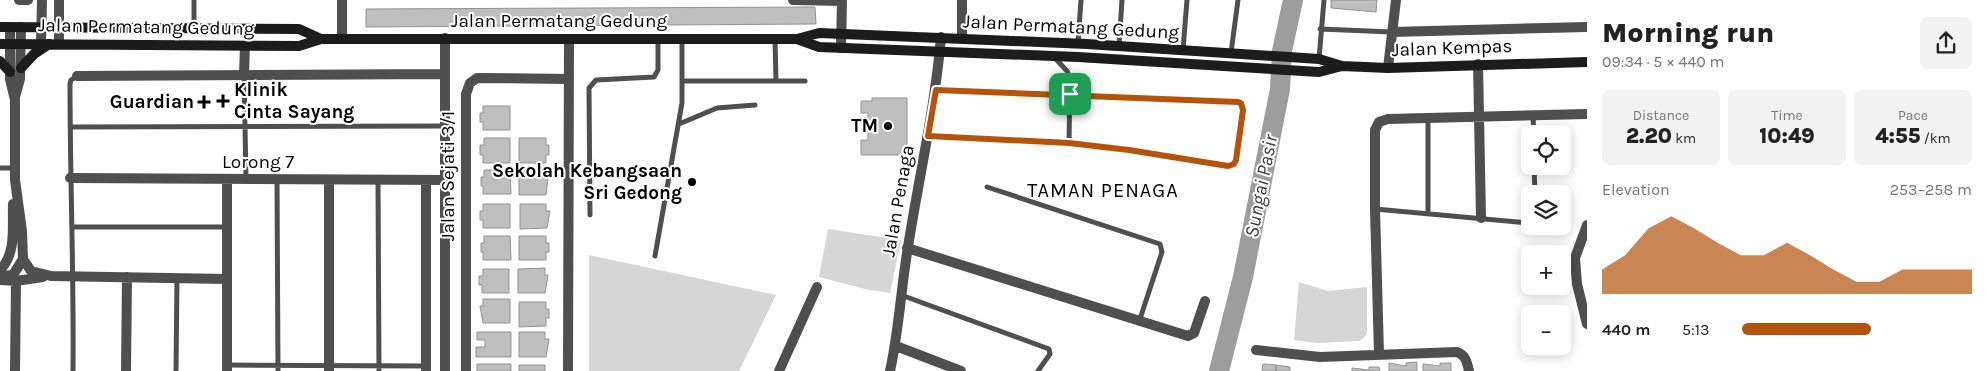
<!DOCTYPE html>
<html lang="en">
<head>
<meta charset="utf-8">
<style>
	body { margin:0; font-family:Karla,sans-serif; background:#f2f2f2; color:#222; height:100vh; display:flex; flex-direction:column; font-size:19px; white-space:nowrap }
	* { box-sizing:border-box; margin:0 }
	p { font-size:16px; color:#767676 }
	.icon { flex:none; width:28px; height:28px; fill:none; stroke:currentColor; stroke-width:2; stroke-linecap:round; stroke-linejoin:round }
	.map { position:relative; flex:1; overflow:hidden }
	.side { display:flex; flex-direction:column; background:#fff; width:400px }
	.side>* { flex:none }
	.buttons { position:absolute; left:1521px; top:125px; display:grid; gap:10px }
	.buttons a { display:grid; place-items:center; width:50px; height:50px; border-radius:8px; background:#fff; box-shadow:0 2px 12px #0003; font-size:25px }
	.pin { position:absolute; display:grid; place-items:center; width:42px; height:42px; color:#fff; margin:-21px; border-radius:10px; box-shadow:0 2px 8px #0006 }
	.round { display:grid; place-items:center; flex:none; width:52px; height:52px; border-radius:8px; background:#f2f2f2 }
	.summary { display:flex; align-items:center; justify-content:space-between; height:85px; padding:0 15px }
	h1 { font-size:28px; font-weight:800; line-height:38px }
	.figures { display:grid; grid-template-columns:repeat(3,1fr); gap:8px; height:85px; padding:5px 15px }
	.figures div { display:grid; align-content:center; border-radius:8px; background:#f2f2f2; text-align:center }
	.figures b { font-size:21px; font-weight:800 }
	.figures small { font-size:14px; font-weight:400 }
	.figures p { font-size:14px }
	.chart { height:140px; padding:10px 15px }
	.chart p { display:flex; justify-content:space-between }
	.chart svg { width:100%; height:90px; margin-top:5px; fill:#b45309; opacity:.7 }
	ul { padding:0 15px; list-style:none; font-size:16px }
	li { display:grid; grid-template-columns:80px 60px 1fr; align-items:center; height:38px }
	li i { height:12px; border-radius:6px; background:#b45309 }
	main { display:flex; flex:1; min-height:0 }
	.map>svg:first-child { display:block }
	.green { fill:#d6d6d6 }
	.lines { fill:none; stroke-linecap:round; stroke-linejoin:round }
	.river { stroke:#9d9d9d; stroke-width:20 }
	.building { fill:#bfbfbf; stroke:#939393 }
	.service { stroke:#4f4f4f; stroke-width:5 }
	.minor { stroke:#4f4f4f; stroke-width:10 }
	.secondary { stroke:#1c1c1c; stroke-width:10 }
	.route-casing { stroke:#fff; stroke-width:10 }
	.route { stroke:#b45309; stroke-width:6 }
	.poi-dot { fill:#000; stroke:#fff; stroke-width:2 }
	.labels { text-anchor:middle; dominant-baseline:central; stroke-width:4; stroke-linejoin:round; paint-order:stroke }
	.street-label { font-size:19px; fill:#000; stroke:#fff }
	.poi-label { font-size:19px; font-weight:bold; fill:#000; stroke:#fff; text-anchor:end }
	.water-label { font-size:20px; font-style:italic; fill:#3e3e3e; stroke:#fff }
	.neighbourhood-label { font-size:20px; letter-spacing:1px; fill:#000; stroke:#fff }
</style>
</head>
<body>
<main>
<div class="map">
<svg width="1587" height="371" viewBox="0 0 1587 371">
	<rect width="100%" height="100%" fill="#fff"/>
	<path class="green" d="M 828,229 L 901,240 L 890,293 L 865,289 L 819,277 Z
		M 589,255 L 776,295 L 739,371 L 589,371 Z
		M 1299,282 L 1328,291 L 1367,287 L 1367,334 L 1360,341 L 1317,343 L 1294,340 Z"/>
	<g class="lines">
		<path class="river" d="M 1219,371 L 1243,277 L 1280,89 L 1282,51 L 1293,0"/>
	</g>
	<path class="building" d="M 1331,0 L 1377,0 L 1376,12 L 1331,8 Z
		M 815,7 L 816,24 L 366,27 L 366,9 Z
		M 872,98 L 907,98 L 907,155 L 861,155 L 861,140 L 868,140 L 868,113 L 861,113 L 861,101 L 872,101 Z
		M 483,106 L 510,106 L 510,130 L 483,130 L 483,122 L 480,122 L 480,113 L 483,113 Z
		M 484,138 L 510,138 L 510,163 L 483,163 L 483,155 L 480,155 L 480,145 L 484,145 Z
		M 519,138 L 546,138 L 546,145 L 549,145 L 549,155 L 546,155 L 546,163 L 519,163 Z
		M 484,170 L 510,170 L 511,194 L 483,194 L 483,186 L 481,186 L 481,177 L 484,177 Z
		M 519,171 L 545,171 L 545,178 L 548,178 L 546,195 L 519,195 Z
		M 483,204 L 510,204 L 510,228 L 483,228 L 483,220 L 480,220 L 480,211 L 483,211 Z
		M 520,204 L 546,204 L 546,211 L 550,211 L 547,228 L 520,229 Z
		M 484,236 L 510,236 L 511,260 L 483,260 L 483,252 L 481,252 L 481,243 L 484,243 Z
		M 519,236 L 546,236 L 546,243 L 549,243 L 549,252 L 546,252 L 546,260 L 519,260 Z
		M 545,268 L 545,275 L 548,275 L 545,293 L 518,293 L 518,269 Z
		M 483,269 L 509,269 L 509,293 L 482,293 L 482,285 L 479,285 L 479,276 L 483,276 Z
		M 483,299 L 510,299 L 510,323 L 483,323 L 480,306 L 483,306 Z
		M 519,302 L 546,302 L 546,309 L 549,309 L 549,318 L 546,318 L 546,326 L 519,327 Z
		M 477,332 L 511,332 L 511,357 L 476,357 L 476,347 L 485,347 L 485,340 L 477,340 Z
		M 519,332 L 545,332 L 545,339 L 549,339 L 546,357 L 519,357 Z
		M 1417,362 L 1417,371 L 1389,371 L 1389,363 L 1406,366 L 1406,363 Z
		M 1440,363 L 1451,363 L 1451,371 L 1423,371 L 1423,364 L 1440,366 Z
		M 477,364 L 511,364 L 511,371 L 477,371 Z
		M 1263,364 L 1276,365 L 1276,371 L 1262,371 Z
		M 519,365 L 545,365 L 545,371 L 519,371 Z
		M 1276,365 L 1290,367 L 1290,371 L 1276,371 Z
		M 1369,367 L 1379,367 L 1380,371 L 1352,371 L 1352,368 L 1369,370 Z"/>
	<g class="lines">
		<path class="service" d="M 194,0 L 194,28
			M 1320,29 L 1392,32
			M 775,39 L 776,81
			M 1078,43 L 1081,0
			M 1119,46 L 1122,0
			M 1183,50 L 1187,0
			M 1231,53 L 1238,0
			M 1054,57 L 1067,71 L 1070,79 L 1069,143
			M 1319,59 L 1324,0
			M 244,75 L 246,179
			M 682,81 L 805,81
			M 1533,117 L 1534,134
			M 1428,118 L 1428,213
			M 679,124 L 717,108 L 755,105
			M 70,127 L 445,126
			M 928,136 L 1069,143 L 1129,150 L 1228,166 L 1233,164 L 1236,160 L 1243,110 L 1241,103 L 1238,102 L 936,90
			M 1534,166 L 1535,194
			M 0,168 L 15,168
			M 277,179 L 278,371
			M 378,180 L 379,371
			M 987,187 L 1160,244 L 1162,252 L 1139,322
			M 1375,209 L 1530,223
			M 590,215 L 589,88 L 596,80 L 654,77 L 658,70 L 658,39
			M 72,227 L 227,227
			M 655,256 L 682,103 L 682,39
			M 901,295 L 1049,349 L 1050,354 L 1038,371
			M 227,365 L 426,366
			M 73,371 C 74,275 70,180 70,84 L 71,80 L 77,76
			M 176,371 L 177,278"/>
		<path class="minor" d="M 19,0 L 28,0
			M 59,0 L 59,44
			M 793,0 L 842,1
			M 10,27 L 10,79 L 15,100 L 15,180 L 22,231 L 23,259 L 31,271 L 51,276 L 227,279
			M 1392,32 L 1587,27
			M 342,38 L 342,0
			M 445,38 L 445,371
			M 962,38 L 962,0
			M 41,44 L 42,0
			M 841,48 L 842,0
			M 1478,64 L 1481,218
			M 1388,68 L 1396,0
			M 244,74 L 245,46
			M 77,76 L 445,74
			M 15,97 L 20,79 L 21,27
			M 70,178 L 445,180
			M 329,180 L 329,371
			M 426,180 L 426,371
			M 1587,225 L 1575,258 L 1577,284 L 1587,324
			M 907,248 L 1188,336 L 1194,333 L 1205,301
			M 0,270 C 17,253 12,226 13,204
			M 1,276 L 13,275 L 23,259
			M 0,280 L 16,281 L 43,277
			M 896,346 L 961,371
			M 1256,350 L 1320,357 L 1457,352 C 1466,355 1467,363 1469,371
			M 1379,354 L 1375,209 L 1375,130 L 1379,122 L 1388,119 L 1587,114
			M 15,371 L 16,281
			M 126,371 L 127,277
			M 227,371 L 227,179
			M 466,371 L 466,94 L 470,83 L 477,78 L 569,79
			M 568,371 L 569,39
			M 779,371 L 817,287
			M 890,371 C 899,330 901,288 908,247 C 919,177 935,108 941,37"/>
		<path class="secondary" d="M 0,27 L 299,29 L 321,39
			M 797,39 L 819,47 L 1078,57 L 1319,72 L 1342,66 L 1388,68 L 1587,62
			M 0,44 L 299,46 L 321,39 L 797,39 L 819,33 L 1087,44 L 1319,59 L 1342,66
			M 0,61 L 10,72
			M 21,68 L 34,54 L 49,44"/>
	</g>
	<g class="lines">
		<defs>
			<path id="route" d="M 936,90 L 1238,102 L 1241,103 L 1243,110 L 1236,160 L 1234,164 L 1228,166 L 1129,150 L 1069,143 L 928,136 Z"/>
		</defs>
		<use href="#route" class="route-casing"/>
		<use href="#route" class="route"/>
	</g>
	<g class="poi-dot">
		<path d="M220.5 93.5h5v5h5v5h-5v5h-5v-5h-5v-5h5z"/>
		<path d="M201.5 94.5h5v5h5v5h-5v5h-5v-5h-5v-5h5z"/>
		<circle cx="888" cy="126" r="5"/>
		<circle cx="692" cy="182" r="5"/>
	</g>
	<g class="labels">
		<g class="street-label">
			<text x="559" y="21">Jalan Permatang Gedung</text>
			<text transform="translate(146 27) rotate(1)">Jalan Permatang Gedung</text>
			<text transform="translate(1071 27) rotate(3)">Jalan Permatang Gedung</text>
			<text transform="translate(1452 48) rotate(-2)">Jalan Kempas</text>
			<text x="258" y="162">Lorong 7</text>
			<text transform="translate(448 176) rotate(-90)">Jalan Sejati 3/1</text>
			<text transform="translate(898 201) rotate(-80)">Jalan Penaga</text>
		</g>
		<g class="poi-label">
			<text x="234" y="90" text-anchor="start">Klinik<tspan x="234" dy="22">Cinta Sayang</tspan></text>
			<text x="194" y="102">Guardian</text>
			<text x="878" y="126">TM</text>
			<text x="682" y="171">Sekolah Kebangsaan<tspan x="682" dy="22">Sri Gedong</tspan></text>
		</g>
		<g class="water-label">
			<text transform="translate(1261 186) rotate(-79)">Sungai Pasir</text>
		</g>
		<g class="neighbourhood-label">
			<text x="1103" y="190">TAMAN PENAGA</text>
		</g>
	</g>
</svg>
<div class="buttons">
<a><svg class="icon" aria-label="locate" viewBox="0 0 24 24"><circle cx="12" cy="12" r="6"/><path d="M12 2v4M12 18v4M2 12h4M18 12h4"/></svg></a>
<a><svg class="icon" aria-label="layers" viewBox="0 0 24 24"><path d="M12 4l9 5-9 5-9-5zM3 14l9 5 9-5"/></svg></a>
<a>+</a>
<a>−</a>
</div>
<div class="pin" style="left:1070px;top:94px;background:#1e9e55"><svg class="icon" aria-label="arrive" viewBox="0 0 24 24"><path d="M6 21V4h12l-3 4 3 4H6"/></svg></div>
</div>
<section class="side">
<div class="summary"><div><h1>Morning run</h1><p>09:34 · 5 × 440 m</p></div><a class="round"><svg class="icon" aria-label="share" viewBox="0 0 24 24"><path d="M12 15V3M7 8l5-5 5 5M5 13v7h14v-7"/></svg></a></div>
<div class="figures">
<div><p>Distance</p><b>2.20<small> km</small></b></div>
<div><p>Time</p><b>10:49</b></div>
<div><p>Pace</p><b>4:55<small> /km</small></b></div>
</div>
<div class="chart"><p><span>Elevation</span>253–258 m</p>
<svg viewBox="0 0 160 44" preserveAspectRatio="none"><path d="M0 44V32L10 25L20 12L30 6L40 12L50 19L60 25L70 25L80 19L90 25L100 32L110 38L120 38L130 32L140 32L150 32L160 32V44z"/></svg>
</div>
<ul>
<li><b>440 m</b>5:13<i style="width:56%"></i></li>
</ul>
</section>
</main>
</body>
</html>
